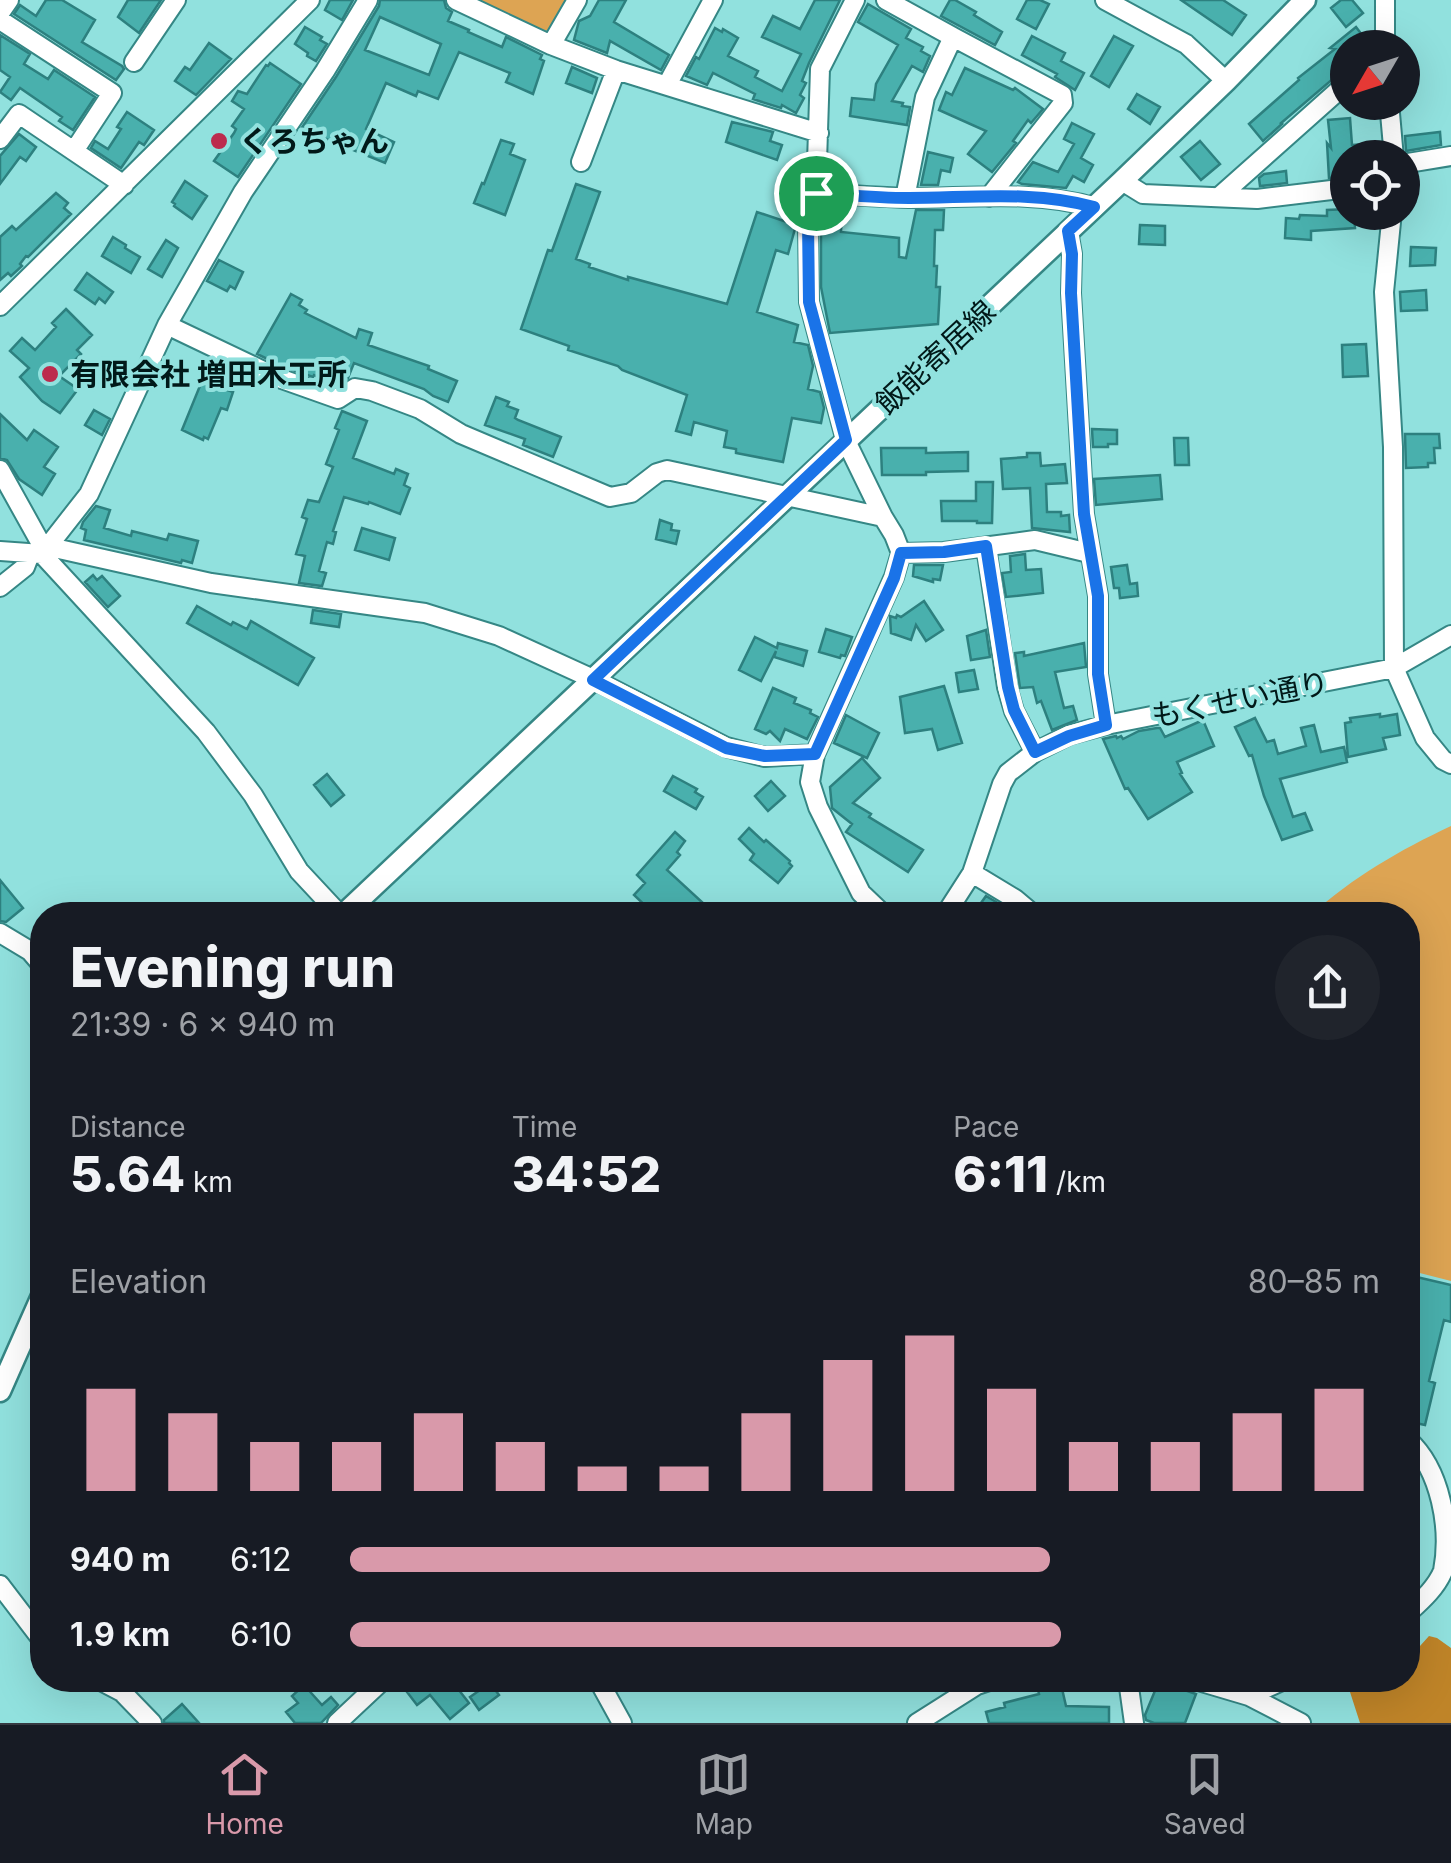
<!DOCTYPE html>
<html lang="en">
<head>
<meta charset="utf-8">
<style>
	body { margin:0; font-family:Inter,"Noto Sans JP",sans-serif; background:#20242c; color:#f1f3f6; height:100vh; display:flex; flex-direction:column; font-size:38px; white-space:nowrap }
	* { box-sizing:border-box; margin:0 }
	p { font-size:32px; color:#9ea1a6 }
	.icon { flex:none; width:55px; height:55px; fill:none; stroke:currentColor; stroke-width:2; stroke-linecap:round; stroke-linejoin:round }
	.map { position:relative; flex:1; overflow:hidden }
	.sheet { position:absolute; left:30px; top:902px; width:1390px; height:790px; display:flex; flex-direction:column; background:#171b24; border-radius:40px; box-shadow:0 10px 40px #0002 }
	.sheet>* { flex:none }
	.needle { width:65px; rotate:231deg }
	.controls { position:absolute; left:1330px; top:30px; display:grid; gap:20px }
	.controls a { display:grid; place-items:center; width:90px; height:90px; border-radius:50%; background:#171b24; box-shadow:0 10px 40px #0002; font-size:50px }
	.pin { position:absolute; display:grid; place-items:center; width:85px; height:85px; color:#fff; margin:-42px; border:5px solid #fff; border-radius:50%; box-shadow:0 2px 10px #0007 }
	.round { display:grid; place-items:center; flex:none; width:105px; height:105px; border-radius:52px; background:#20242c }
	.headline { display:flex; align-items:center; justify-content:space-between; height:170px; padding:0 40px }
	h1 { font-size:55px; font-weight:800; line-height:75px }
	.metrics { display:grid; grid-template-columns:repeat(3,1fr); gap:15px; height:170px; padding:10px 40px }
	.metrics div { display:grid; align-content:center }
	.metrics b { font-size:50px; font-weight:800 }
	.metrics small { font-size:28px; font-weight:400 }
	.metrics p { font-size:28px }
	.chart { height:280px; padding:20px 40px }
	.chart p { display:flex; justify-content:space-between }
	.chart svg { width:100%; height:180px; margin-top:10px; stroke:#d999aa; stroke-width:6 }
	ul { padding:0 40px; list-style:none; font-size:32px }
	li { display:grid; grid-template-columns:160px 120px 1fr; align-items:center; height:75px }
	li i { height:25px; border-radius:12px; background:#d999aa }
	.tabs { display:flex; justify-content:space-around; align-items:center; height:140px; border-top:2px solid #363941; background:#171b24; font-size:28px; color:#9ea1a6 }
	.tabs a { display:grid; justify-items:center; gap:5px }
	.tabs .on { color:#d999aa }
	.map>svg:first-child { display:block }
	.green { fill:#dda453 }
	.forest { fill:#bf8428 }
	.building { fill:#49b0ad; stroke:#2d807f; stroke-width:2.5; fill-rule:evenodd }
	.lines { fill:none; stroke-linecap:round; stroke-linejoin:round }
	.minor-casing { stroke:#358785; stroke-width:22 }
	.major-casing { stroke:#358785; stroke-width:25 }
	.minor { stroke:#fff; stroke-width:18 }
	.major { stroke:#fff; stroke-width:20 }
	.route-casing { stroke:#fff; stroke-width:20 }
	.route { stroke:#1a73e8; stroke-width:12 }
	.poi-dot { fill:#bc2b4d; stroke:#91e1de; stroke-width:4 }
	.labels { text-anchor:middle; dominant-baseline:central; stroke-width:8; stroke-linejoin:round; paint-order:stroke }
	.poi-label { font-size:30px; font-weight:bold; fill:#011919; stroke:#91e1de; text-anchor:start }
	.street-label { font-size:30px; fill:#011919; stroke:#91e1de }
</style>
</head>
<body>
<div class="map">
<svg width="1451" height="1723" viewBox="0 0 1451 1723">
	<rect width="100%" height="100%" fill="#91e1de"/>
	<path class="green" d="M 472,0 L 567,0 L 549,30 L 539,32 Z
		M 1451,826 L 1451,1281 L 1408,1270 L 1408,915 L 1311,915 C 1353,877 1400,850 1451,826 Z"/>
	<path class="forest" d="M 1429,1636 L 1437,1638 L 1451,1648 L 1451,1723 L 1360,1723 L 1350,1692 L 1336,1680 L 1408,1680 L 1408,1647 L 1420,1646 Z"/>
	<path class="building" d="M 46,0 L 62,0 L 95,20 L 82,42 L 122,66 L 124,69 L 116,80 L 14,14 L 20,5 L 36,16 Z
		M 128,0 L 161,0 L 139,33 L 118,17 Z
		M 330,0 L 353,0 L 342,20 L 325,10 Z
		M 380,0 L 444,0 L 446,8 L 452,12 L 448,21 L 469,30 L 468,32 L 502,47 L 506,37 L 542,55 L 540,59 L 544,61 L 533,94 L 506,82 L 510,73 L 459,52 L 438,99 L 418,91 L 416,96 L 386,83 L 366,129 L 394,142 L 385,163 L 301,129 L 336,77 L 379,6 ZM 380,17 L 441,44 L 429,75 L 365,50 Z
		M 599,0 L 626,0 L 614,22 L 669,55 L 661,70 L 610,41 L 607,53 L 574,40 L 579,21 L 590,16 Z
		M 815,0 L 840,0 L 809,63 L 802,81 L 806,83 L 800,95 L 804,98 L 796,113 L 782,105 L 781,108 L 759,101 L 753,99 L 755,94 L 713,73 L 707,85 L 686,76 L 696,57 L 699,59 L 715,28 L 722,32 L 723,29 L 738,38 L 728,56 L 758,71 L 755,77 L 782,91 L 801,54 L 762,37 L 773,16 L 800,29 Z
		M 950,0 L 955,0 L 976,12 L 974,15 L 1002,32 L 995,45 L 941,16 Z
		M 1027,0 L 1040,0 L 1049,4 L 1036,29 L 1017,19 Z
		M 1181,0 L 1223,0 L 1246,15 L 1232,35 Z
		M 1341,0 L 1352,0 L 1363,13 L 1346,27 L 1331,8 Z
		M 868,4 L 911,29 L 906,38 L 923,47 L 921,51 L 930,56 L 923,72 L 912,66 L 892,101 L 903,103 L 902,106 L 910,107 L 907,125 L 850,116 L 852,98 L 874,100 L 876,84 L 898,45 L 858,22 Z
		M 305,27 L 322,37 L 320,40 L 327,44 L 316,61 L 307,56 L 308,53 L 295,44 Z
		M 1356,27 L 1372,48 L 1348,48 L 1348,66 L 1280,124 L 1283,123 L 1263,141 L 1249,124 L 1299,80 L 1298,78 L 1335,49 L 1330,48 Z
		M 0,35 L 30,54 L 24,64 L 48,79 L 54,70 L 95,97 L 73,130 L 59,121 L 62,117 L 20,88 L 11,100 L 0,92 L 10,77 L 0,70 Z
		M 1032,36 L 1065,53 L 1061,61 L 1084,73 L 1075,90 L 1055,77 L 1057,74 L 1022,55 Z
		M 1114,36 L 1133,46 L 1109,87 L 1091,76 Z
		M 209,43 L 231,59 L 196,95 L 175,81 L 185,67 L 190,70 Z
		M 270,63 L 301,84 L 238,177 L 214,161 L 234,133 L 236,129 L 232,126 L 244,109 L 232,101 L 238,91 L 247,94 L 266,65 L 268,66 Z
		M 572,67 L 597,78 L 592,93 L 566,83 Z
		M 965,68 L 1013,90 L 1015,88 L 1043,109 L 1031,123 L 1028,120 L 1013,141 L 1016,143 L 992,172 L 968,154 L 986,131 L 939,110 L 946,92 L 952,95 Z
		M 1137,94 L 1160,107 L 1150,124 L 1128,109 Z
		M 127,112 L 154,130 L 144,145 L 139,142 L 121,168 L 91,148 L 95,141 L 108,149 L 121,129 L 117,127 Z
		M 1350,118 L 1352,145 L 1380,143 L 1381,158 L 1348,158 L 1348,176 L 1329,178 L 1327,143 L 1331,148 L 1328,120 Z
		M 732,122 L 773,132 L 770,141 L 782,145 L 777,160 L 726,142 Z
		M 1072,123 L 1094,134 L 1081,158 L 1093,165 L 1084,182 L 1073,176 L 1066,188 L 1022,184 L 1018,182 L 1033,162 L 1058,172 L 1074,144 L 1064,139 Z
		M 1440,132 L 1441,145 L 1406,151 L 1405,136 Z
		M 19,134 L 36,147 L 26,161 L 20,157 L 0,184 L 0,156 Z
		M 501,140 L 514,144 L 510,154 L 525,160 L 505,215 L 474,203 L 482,183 L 484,184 Z
		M 1200,141 L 1220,164 L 1201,180 L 1181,157 Z
		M 928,152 L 953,158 L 950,172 L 941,170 L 938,185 L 921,185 Z
		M 1286,171 L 1287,183 L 1260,186 L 1259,178 L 1264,174 Z
		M 185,181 L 207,196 L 192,219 L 174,206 L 175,204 L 172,202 Z
		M 576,184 L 600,192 L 576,259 L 590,264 L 589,267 L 628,280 L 628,277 L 727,304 L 757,212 L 796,225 L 788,254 L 776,250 L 757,312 L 798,325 L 794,342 L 808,345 L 813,366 L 808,389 L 820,392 L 824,408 L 821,423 L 792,418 L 783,462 L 736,453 L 736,449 L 724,447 L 727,431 L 694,422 L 691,435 L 676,431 L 687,395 L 622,370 L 618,366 L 568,350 L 569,346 L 521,329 L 548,250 L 552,251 Z
		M 56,193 L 68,203 L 64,208 L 71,214 L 28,257 L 26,256 L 20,264 L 22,266 L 11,276 L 8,273 L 0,280 L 0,237 L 12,226 L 16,230 Z
		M 828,206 L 842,207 L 841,232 L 899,238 L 899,257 L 906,258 L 916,210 L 944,210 L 943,230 L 935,230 L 934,266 L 937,266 L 936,287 L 940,287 L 938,324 L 830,333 L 821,287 L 821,228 L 827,229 Z
		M 1348,209 L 1348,212 L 1354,212 L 1355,228 L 1311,231 L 1311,240 L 1285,238 L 1286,218 L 1299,219 L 1300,215 L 1327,216 L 1327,210 Z
		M 1140,225 L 1165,226 L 1165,245 L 1139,244 Z
		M 113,237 L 126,245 L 125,248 L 140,257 L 131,273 L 102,256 Z
		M 166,240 L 178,248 L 162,277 L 148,269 Z
		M 1411,247 L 1436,248 L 1435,265 L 1410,266 Z
		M 219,260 L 243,272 L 235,289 L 230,286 L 227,291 L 207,281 Z
		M 87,273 L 113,292 L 105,303 L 99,298 L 95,304 L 75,290 Z
		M 1426,290 L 1427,310 L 1401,311 L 1400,292 Z
		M 291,294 L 302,300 L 299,305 L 307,310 L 305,313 L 356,338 L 359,329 L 372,333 L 368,345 L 429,366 L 428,369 L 457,381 L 448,402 L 433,396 L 424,389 L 354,363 L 348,378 L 337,385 L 314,375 L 313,377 L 284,367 L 257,354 Z
		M 66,309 L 92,335 L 77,350 L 81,354 L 59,376 L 78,389 L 60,413 L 42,401 L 20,377 L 29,368 L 10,351 L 22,338 L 35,350 L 56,327 L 52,323 Z
		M 1366,344 L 1368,376 L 1343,377 L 1342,345 Z
		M 215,362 L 226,367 L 222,377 L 226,379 L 222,388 L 233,392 L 227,410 L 221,408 L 208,439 L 204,437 L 203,440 L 182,430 L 206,371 L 211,373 Z
		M 496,397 L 509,402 L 507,406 L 518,410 L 515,418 L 518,420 L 561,437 L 553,457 L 523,445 L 525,439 L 485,425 Z
		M 94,410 L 110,419 L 102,435 L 85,425 Z
		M 342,411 L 367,421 L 353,458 L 394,474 L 396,469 L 408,474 L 404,485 L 410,488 L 400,514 L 369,502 L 368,504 L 344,497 L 333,531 L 336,532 L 333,544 L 327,542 L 319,571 L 326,573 L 322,586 L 299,583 L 305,556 L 296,554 L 307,519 L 302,517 L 308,500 L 319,502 L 333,467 L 326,464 L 339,430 L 335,428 Z
		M 0,414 L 27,440 L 34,430 L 58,447 L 44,467 L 55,474 L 42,495 L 19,479 L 7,460 L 0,458 Z
		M 1092,429 L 1117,430 L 1117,444 L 1108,444 L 1108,447 L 1093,447 Z
		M 1405,434 L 1439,434 L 1440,448 L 1434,448 L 1435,463 L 1428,463 L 1428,467 L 1406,468 Z
		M 1174,438 L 1188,438 L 1189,465 L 1175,465 Z
		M 881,448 L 926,448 L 926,453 L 968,452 L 968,471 L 926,472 L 926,475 L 882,475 Z
		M 1027,453 L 1040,453 L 1041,466 L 1065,464 L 1067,483 L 1046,484 L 1047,512 L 1061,512 L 1061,516 L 1069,515 L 1070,532 L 1032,528 L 1030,488 L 1003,489 L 1001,459 L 1027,457 Z
		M 1160,475 L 1162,499 L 1096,505 L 1094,479 Z
		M 976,482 L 993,482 L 992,523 L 977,523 L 977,521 L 942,521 L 941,501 L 976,501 Z
		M 96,506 L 110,510 L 104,528 L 131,536 L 132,531 L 167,540 L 169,534 L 198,541 L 192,563 L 182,560 L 181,563 L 84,540 L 86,530 L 81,528 L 83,522 Z
		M 660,520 L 672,524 L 671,530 L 679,531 L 676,544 L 656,539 Z
		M 362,528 L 395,538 L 389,560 L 355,550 Z
		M 1025,554 L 1026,570 L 1041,569 L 1043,593 L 1006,597 L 1002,573 L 1011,572 L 1010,556 Z
		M 914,565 L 943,565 L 940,580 L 933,579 L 933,582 L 913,576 Z
		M 1127,565 L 1130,584 L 1137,583 L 1138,596 L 1120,598 L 1119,588 L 1114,588 L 1111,567 Z
		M 93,575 L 97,580 L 102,576 L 120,596 L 108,607 L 85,582 Z
		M 924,601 L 943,630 L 926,641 L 916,625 L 911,640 L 891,633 L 890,616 L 896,618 L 897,615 L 901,617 Z
		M 197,606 L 231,625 L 233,622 L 247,629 L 251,621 L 314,658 L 298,685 L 187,623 Z
		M 313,610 L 341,614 L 339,627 L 311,623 Z
		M 826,629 L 852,637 L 845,656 L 841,655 L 840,658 L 819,652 Z
		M 986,630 L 990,657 L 971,660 L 967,636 Z
		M 755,637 L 777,648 L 778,643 L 807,651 L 803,666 L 774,657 L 776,651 L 761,681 L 739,670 Z
		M 1084,643 L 1086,667 L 1055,672 L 1064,708 L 1073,706 L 1077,720 L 1052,730 L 1041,701 L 1037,703 L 1033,687 L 1020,688 L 1015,653 L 1024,652 L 1024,656 Z
		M 974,670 L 978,689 L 959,692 L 956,673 Z
		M 944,686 L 962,743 L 938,750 L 932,729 L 905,733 L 900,697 Z
		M 773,688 L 796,698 L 794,703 L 811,710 L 810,713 L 818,717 L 807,739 L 785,729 L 780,741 L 770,731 L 766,734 L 755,729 Z
		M 1380,714 L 1380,717 L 1397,714 L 1400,735 L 1383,738 L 1386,749 L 1348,757 L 1345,723 L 1351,722 L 1350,718 Z
		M 846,715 L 879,733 L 867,758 L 834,743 Z
		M 1255,718 L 1267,742 L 1274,740 L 1278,754 L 1306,746 L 1301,728 L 1314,725 L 1321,752 L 1344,747 L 1347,762 L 1280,779 L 1293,817 L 1305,813 L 1312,830 L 1282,840 L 1264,796 L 1252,755 L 1249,756 L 1235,727 Z
		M 1203,720 L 1214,746 L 1177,762 L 1182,773 L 1180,774 L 1192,792 L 1148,819 L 1128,788 L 1125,789 L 1103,739 L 1116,736 L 1117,738 L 1121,736 L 1123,739 L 1139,731 L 1157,728 L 1160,728 L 1165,737 Z
		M 862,758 L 880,778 L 853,803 L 871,814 L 869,817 L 923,850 L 908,872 L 846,832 L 852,824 L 832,808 L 830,787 Z
		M 327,774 L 344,795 L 331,806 L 314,785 Z
		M 673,776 L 697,789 L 695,792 L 703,797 L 696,809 L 664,791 Z
		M 771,781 L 785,796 L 768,811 L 755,796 Z
		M 749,828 L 764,842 L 766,840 L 790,861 L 789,863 L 792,866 L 778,883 L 750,860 L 754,854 L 739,839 Z
		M 675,832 L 685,841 L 677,852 L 680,855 L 667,870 L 716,915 L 672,915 L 667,910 L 662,915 L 655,915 L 634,895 L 645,883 L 637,875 Z
		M 0,880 L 23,908 L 6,922 L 0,921 Z
		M 986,896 L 1008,909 L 1015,915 L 983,915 L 976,910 Z
		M 1408,1275 L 1451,1285 L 1451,1322 L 1444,1320 L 1429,1381 L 1435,1383 L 1425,1425 L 1411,1422 L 1415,1406 L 1408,1404 Z
		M 421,1680 L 451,1680 L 469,1703 L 450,1719 L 430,1695 L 417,1705 L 407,1692 Z
		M 1036,1680 L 1060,1680 L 1066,1706 L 1109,1707 L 1109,1723 L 989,1723 L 986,1712 L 1005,1707 L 1004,1703 L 1039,1694 Z
		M 1159,1681 L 1196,1694 L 1185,1723 L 1154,1723 L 1146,1720 L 1145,1715 Z
		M 490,1683 L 499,1695 L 479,1710 L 470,1697 Z
		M 304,1685 L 322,1705 L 331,1697 L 338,1705 L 321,1723 L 295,1723 L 286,1712 L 298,1703 L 292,1696 Z
		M 182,1704 L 199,1723 L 164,1723 L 164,1720 Z"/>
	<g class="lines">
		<defs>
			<path id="minor" d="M 456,0 L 551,45 L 616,70 L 819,133
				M 855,0 L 820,69 L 816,193 L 808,222 L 809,302 L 846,441 L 883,517 L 894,535 L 901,553 L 894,577 L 815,754 L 810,782 L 818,807 L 861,893 L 884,915
				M 886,0 L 953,37
				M 1105,0 L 1186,44 L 1226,81
				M 0,13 L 9,0
				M 0,20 L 112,93 L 74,151
				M 551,45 L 577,0
				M 1385,48 L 1385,0
				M 134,62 L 176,0
				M 667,85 L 713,0
				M 1389,102 L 1394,158
				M 0,139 L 19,114 L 124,185
				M 581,162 L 616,70
				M 1402,164 L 1451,156
				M 1122,181 L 1143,194 L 1257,199 L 1348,188
				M 816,193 C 847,195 878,197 909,198 C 969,198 1035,190 1093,207
				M 1220,196 L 1348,82
				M 905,198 L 925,97 L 953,37 L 1062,95 L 1063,103 L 989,197
				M 1392,212 L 1384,292 L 1393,447 L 1394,668 L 1425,738 L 1443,760 L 1451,764
				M 1068,231 L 1072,254 L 1071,293 L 1084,514 L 1098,596 L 1098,674 L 1106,725
				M 0,306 L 310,0
				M 167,325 L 276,377 L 338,399 L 355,388 L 372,391 L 420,409 L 461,434 L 610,497 L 631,493 L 657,473 L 667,470 L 883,517
				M 0,470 L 40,542 L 42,554 L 206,732 L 253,795 L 299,871 L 340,915
				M 50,547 L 211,583 L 425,613 L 499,636 L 593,679 L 726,747 L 765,757 L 815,754
				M 986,547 L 1007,687 L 1014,711 L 1035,752
				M 0,551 L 42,554 L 89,494 L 167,325 L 243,192 L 325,71 L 368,0
				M 901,553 L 944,552 L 1035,540 L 1089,553
				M 0,587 L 25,567 L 30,554
				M 972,873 L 1015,899 L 1034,915
				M 945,915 L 972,873 L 1002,784 L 1008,773 L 1035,752 L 1069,735 L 1106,725 L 1394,668 L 1451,635
				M 0,933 L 30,951 L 42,965
				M 1408,1440 C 1441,1470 1451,1529 1443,1571 C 1436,1588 1421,1601 1408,1613
				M 0,1585 L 42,1640
				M 99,1680 L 122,1692 L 152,1723
				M 601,1680 L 601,1685 L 622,1723
				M 1128,1680 L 1134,1723
				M 1195,1680 L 1249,1696 L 1301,1723
				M 1249,1696 L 1284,1680
				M 337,1723 L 383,1680
				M 917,1723 L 977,1685 L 992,1680"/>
			<path id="major" d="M 343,915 L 1122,181 L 1226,81 L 1305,0
				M 0,1391 L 42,1296"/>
		</defs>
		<use href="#minor" class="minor-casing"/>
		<use href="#major" class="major-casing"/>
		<use href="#minor" class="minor"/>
		<use href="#major" class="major"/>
	</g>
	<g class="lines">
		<defs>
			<path id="route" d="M 816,193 C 847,195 878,198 909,198 C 969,198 1035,190 1094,207 L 1068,231 L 1072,254 L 1071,293 L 1084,514 L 1098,596 L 1098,674 L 1106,725 L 1069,736 L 1035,752 L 1014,710 L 1008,687 L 986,546 L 944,552 L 901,553 L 894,578 L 815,754 L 765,756 L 726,748 L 593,680 L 846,440 L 809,302 L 808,222 Z"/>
		</defs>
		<use href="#route" class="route-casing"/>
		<use href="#route" class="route"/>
	</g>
	<g class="poi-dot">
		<circle cx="219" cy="141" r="10"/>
		<circle cx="50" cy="374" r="10"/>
	</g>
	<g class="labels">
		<g class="poi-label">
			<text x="239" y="141">くろちゃん</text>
			<text x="70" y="374">有限会社 増田木工所</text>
		</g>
		<g class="street-label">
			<text transform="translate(935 357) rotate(-43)">飯能寄居線</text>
			<text transform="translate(1240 699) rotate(-11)">もくせい通り</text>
		</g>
	</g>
</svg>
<div class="controls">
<a><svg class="needle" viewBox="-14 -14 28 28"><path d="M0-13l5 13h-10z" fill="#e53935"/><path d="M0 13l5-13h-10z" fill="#9ea1a6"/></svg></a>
<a><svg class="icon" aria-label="locate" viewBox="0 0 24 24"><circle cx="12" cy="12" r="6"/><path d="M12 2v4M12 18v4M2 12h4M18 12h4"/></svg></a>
</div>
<div class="pin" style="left:816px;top:193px;background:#1e9e55"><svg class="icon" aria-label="arrive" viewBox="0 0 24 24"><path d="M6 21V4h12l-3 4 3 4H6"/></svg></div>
<section class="sheet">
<div class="headline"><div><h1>Evening run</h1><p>21:39 · 6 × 940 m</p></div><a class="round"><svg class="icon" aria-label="share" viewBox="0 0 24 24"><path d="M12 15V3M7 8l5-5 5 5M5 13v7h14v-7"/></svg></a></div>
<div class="metrics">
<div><p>Distance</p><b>5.64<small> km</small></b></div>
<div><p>Time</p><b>34:52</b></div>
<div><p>Pace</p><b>6:11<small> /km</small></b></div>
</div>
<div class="chart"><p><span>Elevation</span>80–85 m</p>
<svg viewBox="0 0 160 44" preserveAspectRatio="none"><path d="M5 44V19M15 44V25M25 44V32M35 44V32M45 44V25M55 44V32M65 44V38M75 44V38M85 44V25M95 44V12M105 44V6M115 44V19M125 44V32M135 44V32M145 44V25M155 44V19"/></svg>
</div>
<ul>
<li><b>940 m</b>6:12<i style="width:68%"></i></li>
<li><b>1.9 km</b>6:10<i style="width:69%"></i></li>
</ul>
</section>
</div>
<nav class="tabs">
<a class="on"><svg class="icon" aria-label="home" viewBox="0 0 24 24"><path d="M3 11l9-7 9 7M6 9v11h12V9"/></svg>Home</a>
<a><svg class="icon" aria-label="map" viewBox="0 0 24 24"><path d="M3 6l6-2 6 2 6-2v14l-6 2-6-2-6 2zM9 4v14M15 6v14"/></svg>Map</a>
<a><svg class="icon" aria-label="saved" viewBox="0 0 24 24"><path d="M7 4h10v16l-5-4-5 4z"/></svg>Saved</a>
</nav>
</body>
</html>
